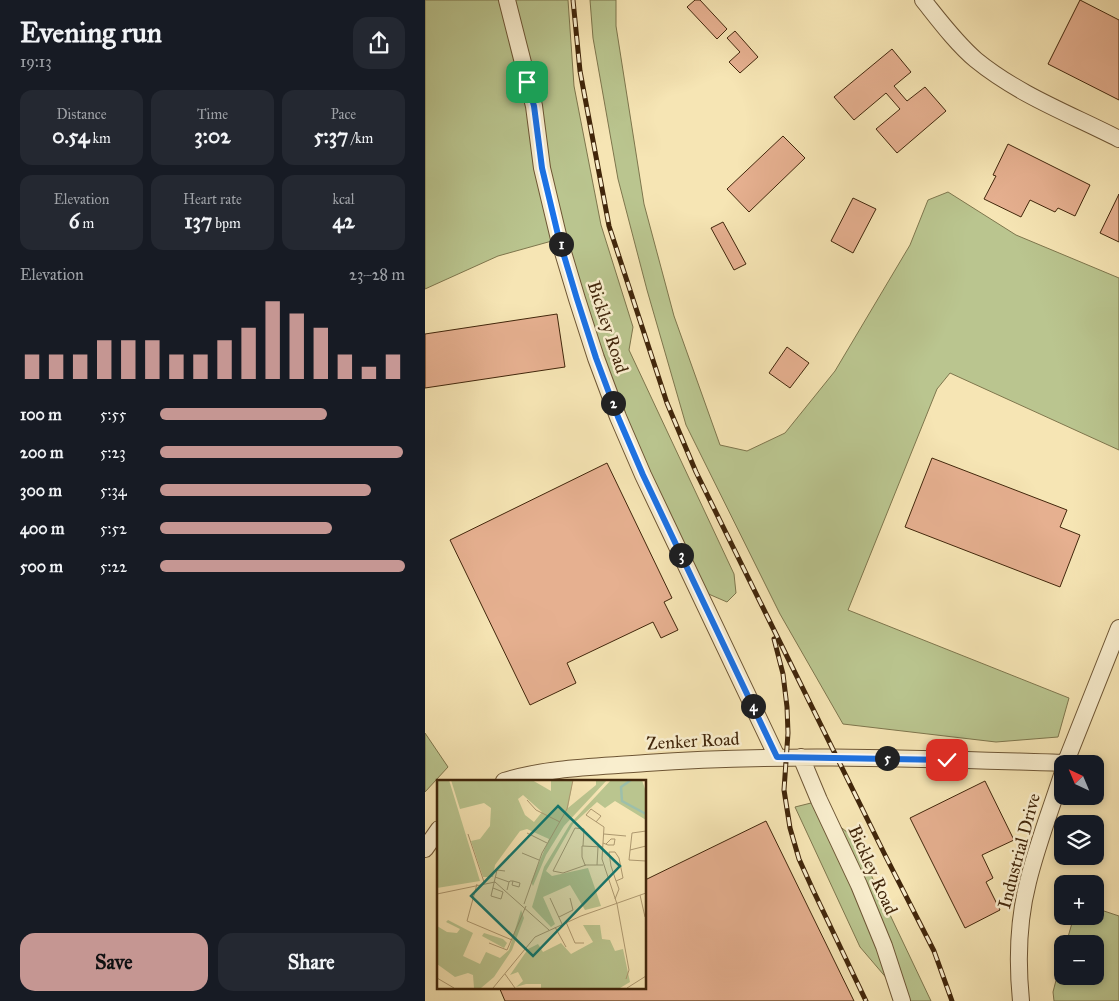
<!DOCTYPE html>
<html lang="en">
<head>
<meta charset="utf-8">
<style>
	body { margin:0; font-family:"IM FELL Great Primer",serif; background:#242831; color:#f1f3f6; height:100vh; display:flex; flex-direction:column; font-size:19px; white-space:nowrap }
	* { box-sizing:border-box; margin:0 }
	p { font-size:16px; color:#9ea1a6 }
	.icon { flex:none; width:28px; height:28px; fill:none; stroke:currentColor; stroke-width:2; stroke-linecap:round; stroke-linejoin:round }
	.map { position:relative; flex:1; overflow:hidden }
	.panel { display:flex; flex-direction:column; background:#171b24; width:425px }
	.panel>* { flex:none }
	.needle { width:32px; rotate:316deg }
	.buttons { position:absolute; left:629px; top:755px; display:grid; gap:10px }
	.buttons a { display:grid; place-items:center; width:50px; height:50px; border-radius:10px; background:#171b24; box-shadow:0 2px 8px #0003; font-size:25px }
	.pin { position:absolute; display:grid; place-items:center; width:42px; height:42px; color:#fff; margin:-21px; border-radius:10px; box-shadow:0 2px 8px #0006 }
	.km { position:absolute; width:25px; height:25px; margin:-12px; border-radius:50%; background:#222; color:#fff; font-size:14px; line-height:25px; text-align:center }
	.round { display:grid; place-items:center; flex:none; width:52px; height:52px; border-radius:15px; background:#242831 }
	.summary { display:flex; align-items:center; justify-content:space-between; height:85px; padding:0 20px }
	h1 { font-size:28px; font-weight:700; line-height:38px }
	.metrics { display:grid; grid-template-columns:repeat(3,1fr); gap:8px; height:85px; padding:5px 20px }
	.metrics div { display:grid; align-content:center; border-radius:12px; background:#242831; text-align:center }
	.metrics b { font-size:21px; font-weight:700 }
	.metrics small { font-size:14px; font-weight:400 }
	.metrics p { font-size:14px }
	.chart { height:140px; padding:10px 20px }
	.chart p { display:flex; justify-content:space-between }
	.chart svg { width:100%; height:90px; margin-top:5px; stroke:#c59692; stroke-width:6 }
	.action { display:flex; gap:10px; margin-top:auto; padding:10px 20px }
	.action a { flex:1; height:58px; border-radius:15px; background:#c59692; color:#111; font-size:20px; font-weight:700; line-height:58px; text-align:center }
	.action a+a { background:#242831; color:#f1f3f6 }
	ul { padding:0 20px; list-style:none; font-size:16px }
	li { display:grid; grid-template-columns:80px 60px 1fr; align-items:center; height:38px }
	li i { height:12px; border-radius:6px; background:#c59692 }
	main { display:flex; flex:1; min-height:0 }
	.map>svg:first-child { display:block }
	.green { fill:#bac58f; stroke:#7e764d }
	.building { fill:#e6b090; stroke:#41260b }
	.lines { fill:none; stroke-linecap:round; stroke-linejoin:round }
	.minor-casing { stroke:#6e5635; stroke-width:18 }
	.minor { stroke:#f9eece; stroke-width:16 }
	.rail-casing { stroke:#41260b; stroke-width:5 }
	.rail { stroke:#f9eece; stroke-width:3; stroke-dasharray:9; stroke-linecap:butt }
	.route-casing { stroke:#fff; stroke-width:10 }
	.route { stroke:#1a73e8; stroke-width:6 }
	.labels { text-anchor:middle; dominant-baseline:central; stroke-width:5; stroke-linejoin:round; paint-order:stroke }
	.street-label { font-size:18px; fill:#41260b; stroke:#f9eece }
	.inset-river { fill:none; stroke:#9dbfaa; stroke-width:2.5 }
	.inset-road { fill:none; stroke:#ae9970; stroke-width:1 }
	.view { fill:#0f766e; fill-opacity:0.15; stroke:#0f766e; stroke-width:2.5 }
	.inset-edge { fill:none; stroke:#41260b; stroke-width:2.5 }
</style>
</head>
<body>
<main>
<section class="panel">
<div class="summary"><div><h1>Evening run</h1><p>19:13</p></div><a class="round"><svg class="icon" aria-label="share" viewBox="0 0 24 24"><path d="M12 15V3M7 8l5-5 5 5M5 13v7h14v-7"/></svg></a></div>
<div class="metrics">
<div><p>Distance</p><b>0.54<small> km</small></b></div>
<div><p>Time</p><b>3:02</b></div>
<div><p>Pace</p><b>5:37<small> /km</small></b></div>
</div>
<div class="metrics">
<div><p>Elevation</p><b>6<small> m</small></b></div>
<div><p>Heart rate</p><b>137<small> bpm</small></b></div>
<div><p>kcal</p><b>42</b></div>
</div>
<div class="chart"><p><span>Elevation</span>23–28 m</p>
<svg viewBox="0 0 160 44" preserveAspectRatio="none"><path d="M5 44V32M15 44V32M25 44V32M35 44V25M45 44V25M55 44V25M65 44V32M75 44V32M85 44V25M95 44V19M105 44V6M115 44V12M125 44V19M135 44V32M145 44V38M155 44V32"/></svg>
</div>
<ul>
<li><b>100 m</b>5:55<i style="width:68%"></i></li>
<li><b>200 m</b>5:23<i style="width:99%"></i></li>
<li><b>300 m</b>5:34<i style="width:86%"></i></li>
<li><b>400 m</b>5:52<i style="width:70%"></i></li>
<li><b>500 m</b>5:22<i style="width:100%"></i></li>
</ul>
<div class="action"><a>Save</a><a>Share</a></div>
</section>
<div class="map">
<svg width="694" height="1001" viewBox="0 0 694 1001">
	<rect width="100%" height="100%" fill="#f6e5b4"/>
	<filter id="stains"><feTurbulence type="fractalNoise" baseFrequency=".004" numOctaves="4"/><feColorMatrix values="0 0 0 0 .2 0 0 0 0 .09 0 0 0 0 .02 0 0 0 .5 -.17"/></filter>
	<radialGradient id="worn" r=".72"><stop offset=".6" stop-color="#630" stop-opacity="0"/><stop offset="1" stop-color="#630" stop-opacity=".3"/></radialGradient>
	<path class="green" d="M 0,0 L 143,0 L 149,86 L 176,225 L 208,327 L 204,350 L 309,574 L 311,593 L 302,602 L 272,589 L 218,475 L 134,239 L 73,256 L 0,289 Z
		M 165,0 L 191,0 L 191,26 L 219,204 L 249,316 L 295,445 L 322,451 L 360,433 L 410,371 L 485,245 L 503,200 L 523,192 L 591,235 L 694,278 L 694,450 L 525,373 L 512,389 L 423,610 L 644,698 L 633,737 L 571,742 L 418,724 L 355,614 L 261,425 L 222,290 L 193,179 L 168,38 Z
		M 0,733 L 23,767 L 0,792 Z
		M 386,803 L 428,837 L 506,1001 L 481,1001 L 435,947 L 370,807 Z
		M 670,908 L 694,916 L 694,1001 L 629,1001 L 628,992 L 637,957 L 638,976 L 670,976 L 670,944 L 641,944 L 649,916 L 670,916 Z"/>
	<path class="building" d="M 270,0 L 275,0 L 302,29 L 292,39 L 262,7 Z
		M 655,0 L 694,20 L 694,100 L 623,64 Z
		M 310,31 L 333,57 L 315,73 L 304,62 L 315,52 L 302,38 Z
		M 467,49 L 486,72 L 469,86 L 482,101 L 500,87 L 521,111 L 472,153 L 451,129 L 475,109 L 461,93 L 429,120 L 409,97 Z
		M 358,136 L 380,158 L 324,212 L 302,189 Z
		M 583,144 L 665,185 L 650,216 L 633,208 L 630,212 L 605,200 L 596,217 L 559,199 L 571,176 L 568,175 Z
		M 694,194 L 694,242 L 675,233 Z
		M 428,198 L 451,209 L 428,253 L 406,241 Z
		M 298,222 L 321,264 L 309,270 L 286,228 Z
		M 132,314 L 140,367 L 0,388 L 0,334 Z
		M 362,347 L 384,363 L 365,388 L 344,373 Z
		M 507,458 L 642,510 L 635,527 L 655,535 L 635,587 L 480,527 Z
		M 182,463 L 247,598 L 239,602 L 253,630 L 236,638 L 228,622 L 142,663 L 151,683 L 105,705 L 25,540 Z
		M 560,781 L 589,840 L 557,855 L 568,878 L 561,882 L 575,910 L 540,928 L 485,818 Z
		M 341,821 L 429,1001 L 80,1001 L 74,987 L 220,987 L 220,880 Z"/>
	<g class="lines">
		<defs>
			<path id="minor" d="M 82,0 L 109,106 L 117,168 L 134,239 L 152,299 L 171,358 L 193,417 L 218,475 L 352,757
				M 498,0 C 514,20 531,43 551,60 C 594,95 645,114 694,139
				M 376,757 L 394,800 L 434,885 L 459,946 L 477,1001
				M 640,764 L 694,628
				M 79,781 C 125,767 173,767 221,763 C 361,753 501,759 641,763
				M 0,849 L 14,829
				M 596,1001 C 592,961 593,921 603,882 C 612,845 626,809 638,772"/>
		</defs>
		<use href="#minor" class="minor-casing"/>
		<use href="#minor" class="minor"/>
		<defs>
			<path id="rail" d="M 148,0 L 155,71 L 184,226 L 242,403 L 271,472 L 461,857 L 509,951 L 527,1001
				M 349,639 L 358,674 L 362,707 L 363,733 L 359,790 L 365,828 L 374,859 L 388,890 L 441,1001"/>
		</defs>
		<use href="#rail" class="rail-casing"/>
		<use href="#rail" class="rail"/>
	</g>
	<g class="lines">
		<defs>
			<path id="route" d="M 102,82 L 109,106 L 117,168 L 134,239 L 152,299 L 171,358 L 193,417 L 218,475 L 352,757 L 522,760"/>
		</defs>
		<use href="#route" class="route-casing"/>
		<use href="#route" class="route"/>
	</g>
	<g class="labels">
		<g class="street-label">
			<text transform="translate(183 327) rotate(72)">Bickley Road</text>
			<text transform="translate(268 741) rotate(-3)">Zenker Road</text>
			<text transform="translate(594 851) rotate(-75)">Industrial Drive</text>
			<text transform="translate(448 870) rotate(66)">Bickley Road</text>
		</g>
	</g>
	<g transform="translate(12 780)">
		<rect width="209" height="209" fill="#f6e5b4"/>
		<path d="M 0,0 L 12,0 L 43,101 L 0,108 ZM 14,0 L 95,0 L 114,11 L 114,0 L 136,0 L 131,28 L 159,5 L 159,0 L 170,0 L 127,46 L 109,75 L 96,106 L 94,102 L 112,59 L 90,49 L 83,51 L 58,85 L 56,97 L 46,97 L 34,61 L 43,59 L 53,46 L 54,28 L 47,23 L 23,29 ZM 86,15 L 105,32 L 97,42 L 88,35 L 81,19 ZM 174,0 L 205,0 L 209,12 L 209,40 L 178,21 L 168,28 L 160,22 L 136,44 L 109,91 L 115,96 L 151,88 L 164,126 L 148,130 L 133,105 L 106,117 L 118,144 L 114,147 L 95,127 L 107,87 L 133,44 ZM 84,130 L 87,138 L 75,170 L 57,197 L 44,208 L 37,208 L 36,195 L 31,193 L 18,197 L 0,184 L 0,146 L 10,152 L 20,153 L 23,149 L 9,142 L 11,140 L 36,153 L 26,176 L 43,184 L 49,172 L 63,178 L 72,170 ZM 146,145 L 163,145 L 165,159 L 173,160 L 178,171 L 186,169 L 193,202 L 183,208 L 104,208 L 104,204 L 89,204 L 79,207 L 86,201 L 81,192 L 73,195 L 91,169 L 101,164 L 106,172 L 124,163 L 134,174 L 156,162 ZM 47,153 L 66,159 L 70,163 L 67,168 L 45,156 Z" fill="#bac58f" fill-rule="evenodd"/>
		<path class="inset-river" d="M 194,0 L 184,7 L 185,21 L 209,34"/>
		<path class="inset-road" d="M 90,20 L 99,30 L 123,42M 159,42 L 164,36 L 154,29 L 149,35 L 167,47 L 165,79 L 180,124 L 192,190 L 189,199M 209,51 L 195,53 L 192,80 L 209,81M 90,53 L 110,63M 31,54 L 47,102M 167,54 L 189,56M 166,63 L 171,65 L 177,65 L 178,59 L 174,59 L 169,64M 146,66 L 147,49 L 138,48 L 116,91 L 126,93 L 149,85M 166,67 L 145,66 L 145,77 L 148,85 L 166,85M 193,70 L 209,66M 85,73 L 102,80M 160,85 L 161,67M 58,97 L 72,102 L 70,110M 72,102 L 73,101 L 76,101 L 83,103 L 82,107 L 75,105 L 76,101M 40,104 L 30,141 L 75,160M 56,108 L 66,112 L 64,119 L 54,116 L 60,90 L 68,91M 0,114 L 58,102 L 112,150M 203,115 L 208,137M 113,118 L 125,144M 178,119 L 182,109 L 178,98 L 174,86 L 172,72 L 178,72 L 182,78 L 186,98 L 179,101M 87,124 L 105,73 L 130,29 L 136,0M 122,137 L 136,130 L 133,118M 129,142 L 138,163 L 147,163M 118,147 L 129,167M 52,163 L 70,170 L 89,126M 68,194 L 78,208M 0,198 L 17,208M 56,208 L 98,157 L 144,136 L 209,113M 190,208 L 209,196"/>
		<path class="view" d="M 121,26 L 183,86 L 96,176 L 34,116 Z"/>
		<rect width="209" height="209" class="inset-edge"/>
	</g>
	<rect width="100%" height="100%" filter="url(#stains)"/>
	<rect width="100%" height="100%" fill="url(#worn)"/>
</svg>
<div class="buttons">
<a><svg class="needle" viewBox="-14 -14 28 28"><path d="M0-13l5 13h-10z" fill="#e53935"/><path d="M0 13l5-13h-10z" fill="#9ea1a6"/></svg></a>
<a><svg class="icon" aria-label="layers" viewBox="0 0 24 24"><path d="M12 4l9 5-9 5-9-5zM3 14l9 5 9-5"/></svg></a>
<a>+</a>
<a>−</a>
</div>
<div class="pin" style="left:102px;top:82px;background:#1e9e55"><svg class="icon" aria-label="arrive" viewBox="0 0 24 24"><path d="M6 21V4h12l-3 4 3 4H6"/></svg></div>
<div class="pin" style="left:522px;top:760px;background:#d93025"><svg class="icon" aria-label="check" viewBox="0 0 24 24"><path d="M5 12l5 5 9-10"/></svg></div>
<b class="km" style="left:136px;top:244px">1</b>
<b class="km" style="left:188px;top:403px">2</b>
<b class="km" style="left:256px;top:555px">3</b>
<b class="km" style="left:328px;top:706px">4</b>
<b class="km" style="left:462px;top:758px">5</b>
</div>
</main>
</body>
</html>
